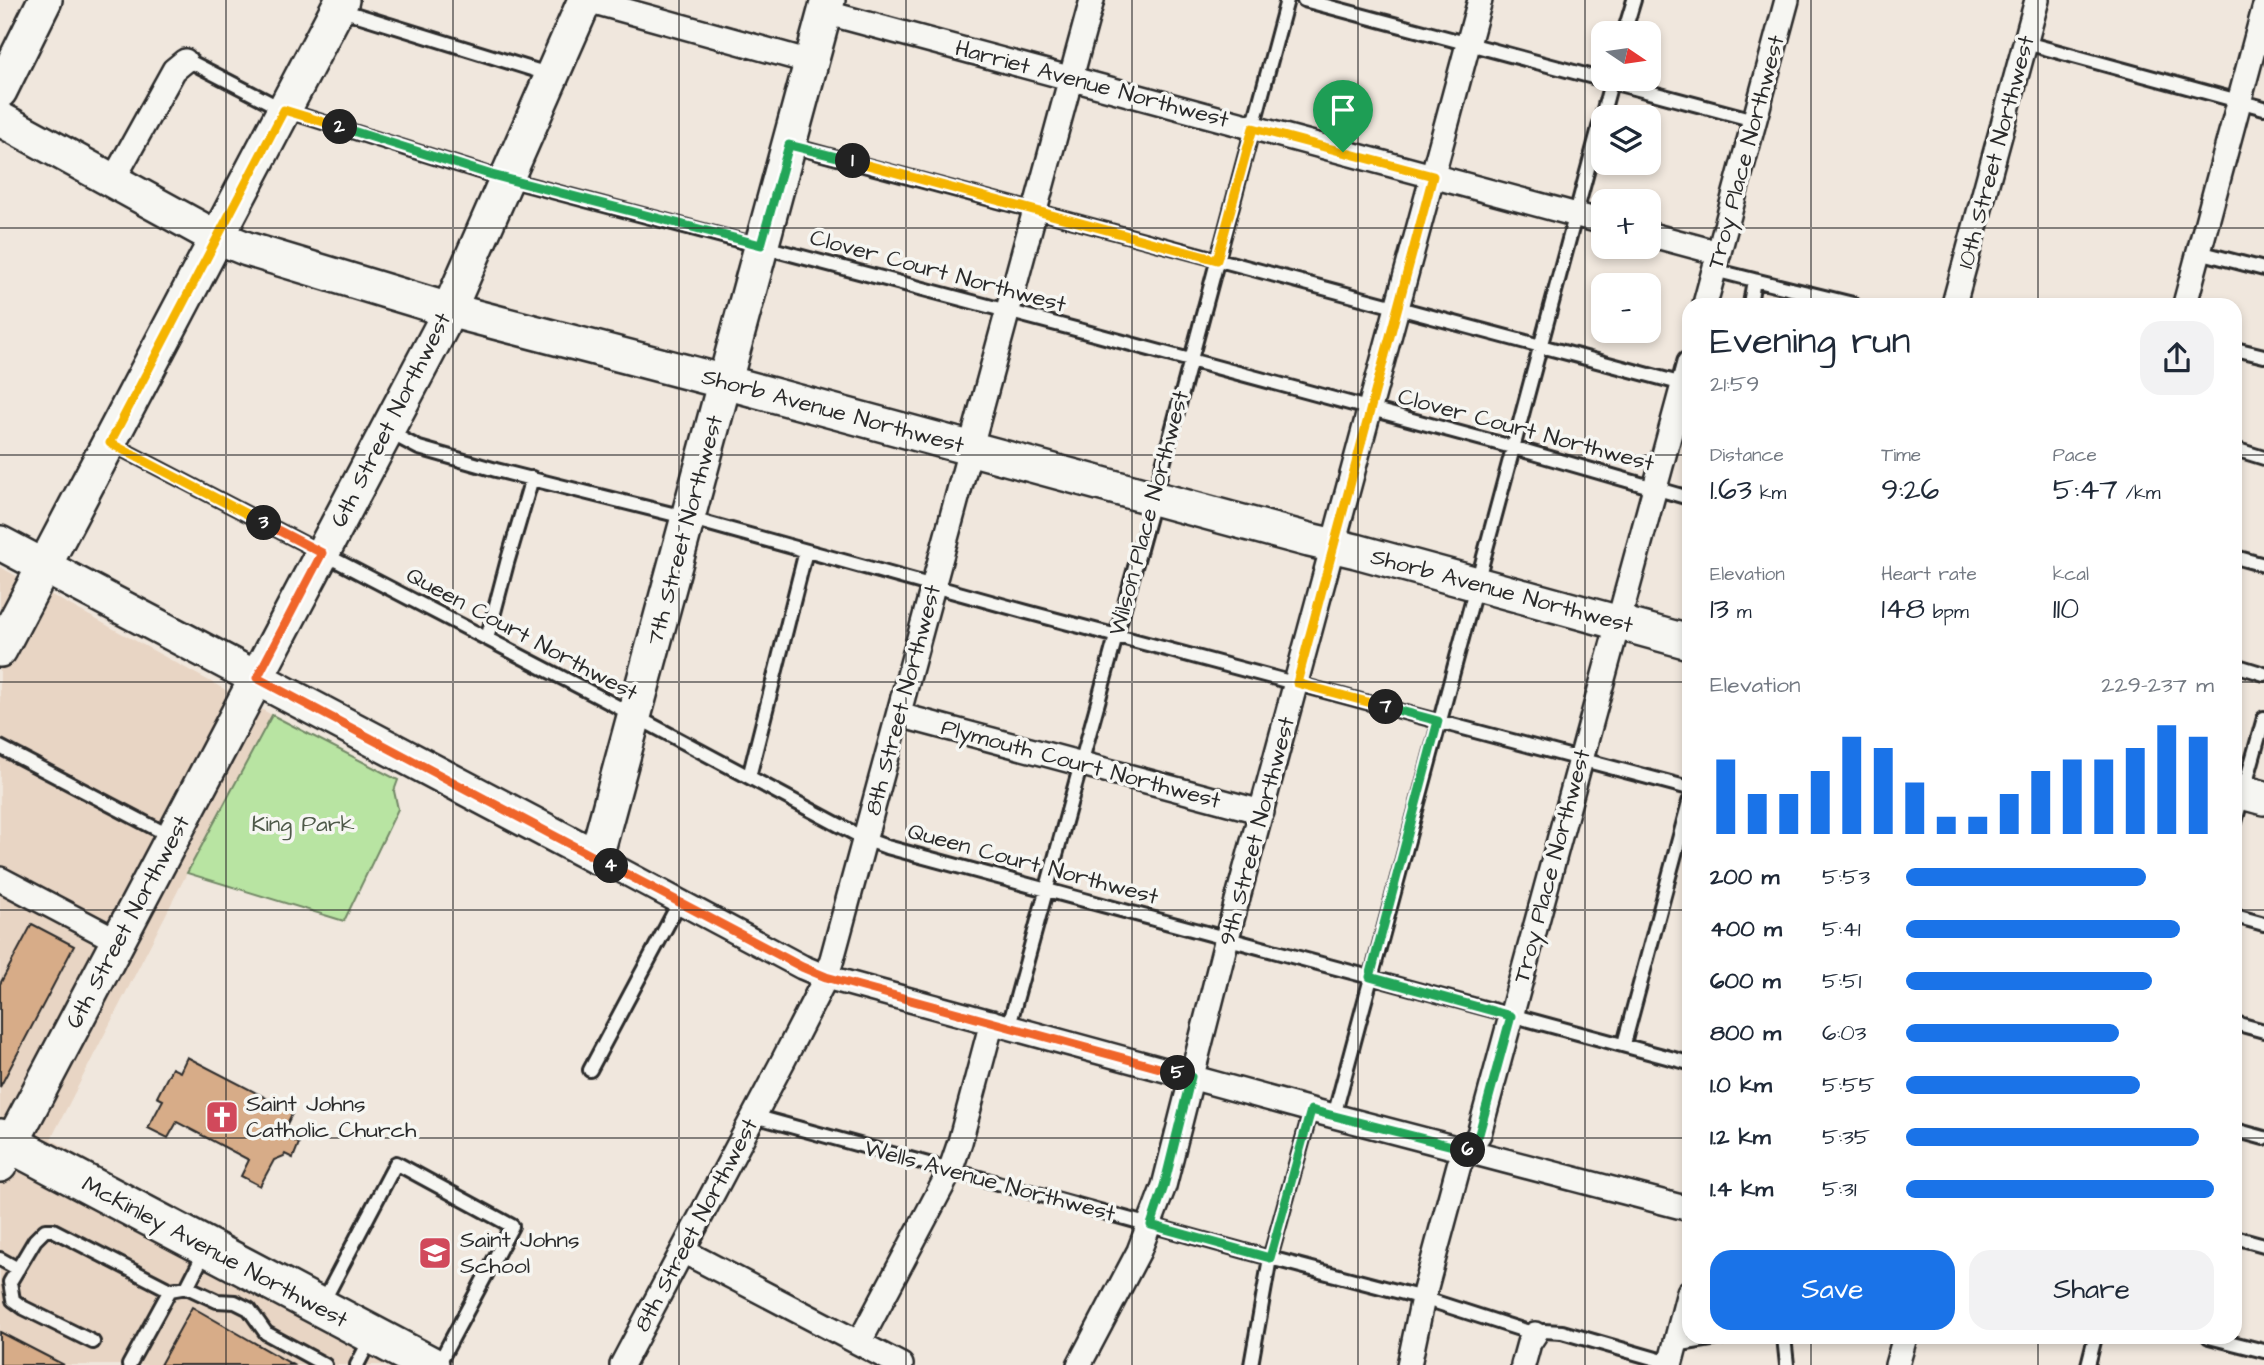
<!DOCTYPE html>
<html lang="en">
<head>
<meta charset="utf-8">
<style>
	body { margin:0; font-family:"Architects Daughter",sans-serif; background:#f2f2f3; color:#1f2937; height:100vh; display:flex; flex-direction:column; font-size:26px; white-space:nowrap }
	* { box-sizing:border-box; margin:0 }
	p { font-size:23px; color:#747a83 }
	.icon { flex:none; width:38px; height:38px; fill:none; stroke:currentColor; stroke-width:2; stroke-linecap:round; stroke-linejoin:round }
	.map { position:relative; flex:1; overflow:hidden }
	.panel { position:absolute; left:1682px; top:298px; width:560px; height:1046px; display:flex; flex-direction:column; background:#fff; border-radius:21px; box-shadow:0 4px 10px #0003 }
	.panel>* { flex:none }
	.needle { width:46px; rotate:103deg }
	.controls { position:absolute; left:1591px; top:21px; display:grid; gap:14px }
	.controls a { display:grid; place-items:center; width:70px; height:70px; border-radius:14px; background:#fff; box-shadow:0 4px 10px #0003; font-size:35px }
	.pin { position:absolute; display:grid; place-items:center; width:60px; height:60px; color:#fff; margin:-72px -30px; border-radius:50% 50% 50% 0; rotate:-45deg; box-shadow:0 0 7px #0007 }
	.pin .icon { rotate:45deg }
	.km { position:absolute; width:35px; height:35px; margin:-18px; border-radius:50%; background:#222; color:#fff; font-size:19px; line-height:35px; text-align:center }
	.round { display:grid; place-items:center; flex:none; width:74px; height:74px; border-radius:21px; background:#f2f2f3 }
	.overview { display:flex; align-items:center; justify-content:space-between; height:119px; padding:0 28px }
	h1 { font-size:38px; font-weight:600; line-height:52px }
	.stats { display:grid; grid-template-columns:repeat(3,1fr); gap:10px; height:119px; padding:7px 28px }
	.stats div { display:grid; align-content:center }
	.stats b { font-size:30px; font-weight:600 }
	.stats small { font-size:19px; font-weight:400 }
	.stats p { font-size:19px }
	.chart { height:196px; padding:14px 28px }
	.chart p { display:flex; justify-content:space-between }
	.chart svg { width:100%; height:126px; margin-top:7px; stroke:#1a73e8; stroke-width:6 }
	.cta { display:flex; gap:14px; margin-top:auto; padding:14px 28px }
	.cta a { flex:1; height:80px; border-radius:21px; background:#1a73e8; color:#fff; font-size:28px; font-weight:600; line-height:80px; text-align:center }
	.cta a+a { background:#f2f2f3; color:#1f2937 }
	ul { padding:0 28px; list-style:none; font-size:23px }
	li { display:grid; grid-template-columns:112px 84px 1fr; align-items:center; height:52px }
	li i { height:18px; border-radius:9px; background:#1a73e8 }
	.map>svg:first-child { display:block }
	.built { fill:#e8d5c4 }
	.green { fill:#b8e4a2; stroke:#728866; stroke-width:2 }
	.building { fill:#d7ac88; stroke:#2b2b2b; stroke-width:2 }
	.lines { fill:none; stroke-linecap:round; stroke-linejoin:round }
	.lane-casing { stroke:#2b2b2b; stroke-width:18 }
	.street-casing { stroke:#2b2b2b; stroke-width:28 }
	.secondary-casing { stroke:#2b2b2b; stroke-width:38 }
	.primary-casing { stroke:#2b2b2b; stroke-width:42 }
	.lane { stroke:#f6f6f2; stroke-width:12 }
	.street { stroke:#f6f6f2; stroke-width:23 }
	.secondary { stroke:#f6f6f2; stroke-width:33 }
	.primary { stroke:#f6f6f2; stroke-width:37 }
	.split-1-casing { stroke:#fff; stroke-width:14 }
	.split-2-casing { stroke:#fff; stroke-width:14 }
	.split-3-casing { stroke:#fff; stroke-width:14 }
	.split-4-casing { stroke:#fff; stroke-width:14 }
	.split-5-casing { stroke:#fff; stroke-width:14 }
	.split-6-casing { stroke:#fff; stroke-width:14 }
	.split-7-casing { stroke:#fff; stroke-width:14 }
	.split-8-casing { stroke:#fff; stroke-width:14 }
	.split-1 { stroke:#f5b400; stroke-width:9 }
	.split-2 { stroke:#22a559; stroke-width:9 }
	.split-3 { stroke:#f5b400; stroke-width:9 }
	.split-4 { stroke:#f0652b; stroke-width:9 }
	.split-5 { stroke:#f0652b; stroke-width:9 }
	.split-6 { stroke:#22a559; stroke-width:9 }
	.split-7 { stroke:#22a559; stroke-width:9 }
	.split-8 { stroke:#f5b400; stroke-width:9 }
	.grid { fill:none; stroke:#2b2b2b; stroke-width:2; stroke-opacity:0.55 }
	.labels { text-anchor:middle; dominant-baseline:central; stroke-width:7; stroke-linejoin:round; paint-order:stroke }
	.street-label { font-size:23px; fill:#2b2b2b; stroke:#f6f6f2 }
	.park-label { font-size:23px; fill:#4e5949; stroke:#f6f6f2 }
	.poi-label { font-size:23px; fill:#2b2b2b; stroke:#f6f6f2; text-anchor:start }
</style>
</head>
<body>
<div class="map">
<svg width="2264" height="1365" viewBox="0 0 2264 1365">
	<rect width="100%" height="100%" fill="#f0e7dd"/>
	<filter id="ink" filterUnits="userSpaceOnUse"><feTurbulence type="fractalNoise" baseFrequency=".0143" numOctaves="2"/><feDisplacementMap in="SourceGraphic" scale="14" xChannelSelector="R" yChannelSelector="G"/><feConvolveMatrix kernelMatrix="1 2 1 2 8 2 1 2 1" color-interpolation-filters="sRGB"/></filter>
	<g filter="url(#ink)">
		<path class="built" d="M 0,567 L 272,715 L 187,873 L 51,1139 L 437,1365 L 0,1365 Z"/>
		<path class="green" d="M 272,715 L 398,780 L 394,791 L 398,809 L 344,921 L 187,873 Z"/>
		<path class="building" d="M 32,924 L 74,946 L 0,1087 L 0,984 Z
			M 187,1057 L 293,1112 L 285,1128 L 288,1130 L 291,1140 L 299,1143 L 293,1158 L 285,1154 L 284,1156 L 274,1160 L 260,1186 L 241,1176 L 249,1160 L 177,1122 L 168,1138 L 148,1128 L 163,1100 L 157,1097 L 172,1068 L 180,1072 Z
			M 192,1307 L 293,1365 L 160,1365 Z
			M 0,1332 L 64,1365 L 0,1365 Z"/>
		<g class="lines">
			<defs>
				<path id="lane" d="M 1304,0 L 1754,120
					M 338,9 L 551,75
					M 1624,33 L 1634,0
					M 2026,43 L 2264,108
					M 185,61 L 193,63 L 284,110 L 491,175 L 1079,330 L 1512,447 L 1689,498
					M 789,145 L 1683,384
					M 2199,252 L 2264,269
					M 1714,270 L 1754,280 L 1750,304
					M 1754,280 L 1853,304
					M 2235,349 L 2264,356
					M 387,431 L 419,448 L 496,470 L 688,518 L 1027,612 L 1689,788
					M 110,443 L 603,699 L 865,839 L 887,847 L 1689,1063
					M 2235,449 L 2264,458
					M 2235,557 L 2264,565
					M 487,639 L 507,563 L 532,478
					M 2235,665 L 2264,674
					M 0,747 L 170,836
					M 749,777 L 806,551
					M 2235,822 L 2264,718
					M 2235,916 L 2264,924
					M 2235,1023 L 2264,1031
					M 1009,1026 L 1154,498 L 1287,0
					M 1624,1044 L 1689,802
					M 590,1070 L 679,903
					M 754,1116 L 1270,1258 L 1423,1298 L 1535,1334 L 1543,1331 L 1562,1332 L 1670,1363
					M 1334,1116 L 1612,79
					M 2235,1130 L 2264,1138
					M 2235,1237 L 2264,1245
					M 0,1259 L 18,1269
					M 187,1287 L 206,1250
					M 322,1304 L 396,1163 L 512,1226 L 438,1365
					M 1784,1337 L 1787,1365
					M 2209,1337 L 2264,1351
					M 93,1342 L 24,1308 L 13,1300 L 10,1282 L 35,1240 L 45,1230 L 53,1230 L 170,1290 L 187,1287 L 217,1301 L 235,1302 L 249,1309 L 266,1333 L 325,1365
					M 1675,1345 L 1723,1337
					M 129,1365 L 170,1290
					M 357,1365 L 371,1338
					M 1251,1365 L 1270,1258 L 1311,1110
					M 2088,1365 L 2095,1337"/>
				<path id="street" d="M 587,0 L 811,62
					M 824,12 L 1603,222
					M 112,182 L 174,70 L 185,61
					M 1648,234 L 1719,253
					M 1705,304 L 1787,0
					M 1954,304 L 2037,0
					M 2185,304 L 2264,9
					M 899,715 L 1262,812
					M 596,857 L 802,967 L 826,977 L 1311,1110 L 1689,1209
					M 0,879 L 118,941
					M 683,1251 L 901,1365
					M 859,1343 L 950,1171 L 960,1142 L 992,1022
					M 622,1365 L 784,1059 L 826,977 L 832,959 L 1092,0
					M 1079,1365 L 1139,1251 L 1164,1186 L 1227,938 L 1480,0
					M 1409,1365 L 1423,1298 L 1459,1165 L 1479,1134 L 1689,363
					M 1523,1365 L 1529,1343 L 1535,1334
					M 1670,1365 L 1689,1292
					M 1897,1365 L 1905,1337"/>
				<path id="secondary" d="M 0,91 L 45,0
					M 0,119 L 208,233 L 247,249 L 449,310 L 725,382 L 1309,540 L 1356,551 L 1689,642
					M 0,543 L 596,857 L 828,0
					M 0,650 L 342,0
					M 2235,790 L 2264,798
					M 0,1165 L 441,328 L 585,0"/>
				<path id="primary" d="M 0,1138 L 430,1365"/>
			</defs>
			<use href="#lane" class="lane-casing"/>
			<use href="#street" class="street-casing"/>
			<use href="#secondary" class="secondary-casing"/>
			<use href="#primary" class="primary-casing"/>
			<use href="#lane" class="lane"/>
			<use href="#street" class="street"/>
			<use href="#secondary" class="secondary"/>
			<use href="#primary" class="primary"/>
		</g>
	</g>
	<g class="lines" filter="url(#ink)">
		<defs>
			<path id="split-1" d="M 853,161 L 1217,260 L 1253,128 L 1343,152"/>
			<path id="split-2" d="M 340,127 L 492,175 L 761,245 L 789,145 L 853,161"/>
			<path id="split-3" d="M 264,523 L 110,443 L 284,110 L 340,127"/>
			<path id="split-4" d="M 264,523 L 322,553 L 257,678 L 611,866"/>
			<path id="split-5" d="M 611,866 L 802,967 L 826,977 L 1178,1073"/>
			<path id="split-6" d="M 1178,1073 L 1191,1077 L 1164,1186 L 1151,1225 L 1270,1258 L 1311,1110 L 1468,1150"/>
			<path id="split-7" d="M 1386,707 L 1438,721 L 1370,977 L 1511,1016 L 1479,1134 L 1468,1150"/>
			<path id="split-8" d="M 1343,152 L 1433,176 L 1297,683 L 1386,707"/>
		</defs>
		<use href="#split-1" class="split-1-casing"/>
		<use href="#split-2" class="split-2-casing"/>
		<use href="#split-3" class="split-3-casing"/>
		<use href="#split-4" class="split-4-casing"/>
		<use href="#split-5" class="split-5-casing"/>
		<use href="#split-6" class="split-6-casing"/>
		<use href="#split-7" class="split-7-casing"/>
		<use href="#split-8" class="split-8-casing"/>
		<use href="#split-1" class="split-1"/>
		<use href="#split-2" class="split-2"/>
		<use href="#split-3" class="split-3"/>
		<use href="#split-4" class="split-4"/>
		<use href="#split-5" class="split-5"/>
		<use href="#split-6" class="split-6"/>
		<use href="#split-7" class="split-7"/>
		<use href="#split-8" class="split-8"/>
	</g>
	<path class="grid" d="M 226,0 L 226,1365M 453,0 L 453,1365M 679,0 L 679,1365M 906,0 L 906,1365M 1132,0 L 1132,1365M 1358,0 L 1358,1365M 1585,0 L 1585,1365M 1811,0 L 1811,304M 2038,0 L 2038,304M 0,228 L 1603,228M 1648,228 L 2264,228M 0,455 L 1689,455M 2235,455 L 2264,455M 0,682 L 1689,682M 2235,682 L 2264,682M 0,910 L 1689,910M 2235,910 L 2264,910M 0,1138 L 1689,1138M 2235,1138 L 2264,1138M 1811,1337 L 1811,1365M 2038,1337 L 2038,1365"/>
	<defs>
		<symbol id="church-square" viewBox="-11 -11 22 22"><rect x="-9" y="-9" width="18" height="18" rx="4" fill="#d1495b" stroke="#f6f6f2"/><path d="M-1.2-6h2.4v3.5h3.3v2.4h-3.3V6h-2.4V-.1h-3.3v-2.4h3.3Z" fill="#fff"/></symbol>
		<symbol id="school-square" viewBox="-11 -11 22 22"><rect x="-9" y="-9" width="18" height="18" rx="4" fill="#d1495b" stroke="#f6f6f2"/><path d="M0-5L7-2L0 1L-7-2ZM-4 1L0 2.5L4 1V4Q0 6-4 4Z" fill="#fff"/></symbol>
	</defs>
	<g fill-rule="evenodd">
		<use href="#church-square" x="203" y="1098" width="38" height="38"/>
		<use href="#school-square" x="416" y="1234" width="38" height="38"/>
	</g>
	<g class="labels">
		<g class="street-label">
			<text transform="translate(1092 84) rotate(15)">Harriet Avenue Northwest</text>
			<text transform="translate(1746 152) rotate(-75)">Troy Place Northwest</text>
			<text transform="translate(1996 152) rotate(-75)">10th Street Northwest</text>
			<text transform="translate(938 271) rotate(15)">Clover Court Northwest</text>
			<text transform="translate(833 411) rotate(15)">Shorb Avenue Northwest</text>
			<text transform="translate(391 420) rotate(-63)">6th Street Northwest</text>
			<text transform="translate(1526 430) rotate(15)">Clover Court Northwest</text>
			<text transform="translate(1149 513) rotate(-75)">Wilson Place Northwest</text>
			<text transform="translate(685 530) rotate(-75)">7th Street Northwest</text>
			<text transform="translate(1502 591) rotate(15)">Shorb Avenue Northwest</text>
			<text transform="translate(522 634) rotate(28)">Queen Court Northwest</text>
			<text transform="translate(903 700) rotate(-75)">8th Street Northwest</text>
			<text transform="translate(1081 764) rotate(15)">Plymouth Court Northwest</text>
			<text transform="translate(1257 831) rotate(-75)">9th Street Northwest</text>
			<text transform="translate(1033 864) rotate(15)">Queen Court Northwest</text>
			<text transform="translate(1552 866) rotate(-75)">Troy Place Northwest</text>
			<text transform="translate(128 922) rotate(-62)">6th Street Northwest</text>
			<text transform="translate(990 1181) rotate(15)">Wells Avenue Northwest</text>
			<text transform="translate(696 1225) rotate(-62)">8th Street Northwest</text>
			<text transform="translate(215 1252) rotate(28)">McKinley Avenue Northwest</text>
		</g>
		<g class="park-label">
			<text x="303" y="824">King Park</text>
		</g>
		<g class="poi-label">
			<text x="246" y="1104">Saint Johns<tspan x="246" dy="26">Catholic Church</tspan></text>
			<text x="460" y="1240">Saint Johns<tspan x="460" dy="26">School</tspan></text>
		</g>
	</g>
</svg>
<div class="controls">
<a><svg class="needle" viewBox="-14 -14 28 28"><path d="M0-13l5 13h-10z" fill="#e53935"/><path d="M0 13l5-13h-10z" fill="#747a83"/></svg></a>
<a><svg class="icon" aria-label="layers" viewBox="0 0 24 24"><path d="M12 4l9 5-9 5-9-5zM3 14l9 5 9-5"/></svg></a>
<a>+</a>
<a>−</a>
</div>
<div class="pin" style="left:1343px;top:152px;background:#1e9e55"><svg class="icon" aria-label="arrive" viewBox="0 0 24 24"><path d="M6 21V4h12l-3 4 3 4H6"/></svg></div>
<b class="km" style="left:853px;top:161px">1</b>
<b class="km" style="left:340px;top:127px">2</b>
<b class="km" style="left:264px;top:523px">3</b>
<b class="km" style="left:611px;top:866px">4</b>
<b class="km" style="left:1178px;top:1073px">5</b>
<b class="km" style="left:1468px;top:1150px">6</b>
<b class="km" style="left:1386px;top:707px">7</b>
<section class="panel">
<div class="overview"><div><h1>Evening run</h1><p>21:59</p></div><a class="round"><svg class="icon" aria-label="share" viewBox="0 0 24 24"><path d="M12 15V3M7 8l5-5 5 5M5 13v7h14v-7"/></svg></a></div>
<div class="stats">
<div><p>Distance</p><b>1.63<small> km</small></b></div>
<div><p>Time</p><b>9:26</b></div>
<div><p>Pace</p><b>5:47<small> /km</small></b></div>
</div>
<div class="stats">
<div><p>Elevation</p><b>13<small> m</small></b></div>
<div><p>Heart rate</p><b>148<small> bpm</small></b></div>
<div><p>kcal</p><b>110</b></div>
</div>
<div class="chart"><p><span>Elevation</span>229–237 m</p>
<svg viewBox="0 0 160 44" preserveAspectRatio="none"><path d="M5 44V18M15 44V30M25 44V30M35 44V22M45 44V10M55 44V14M65 44V26M75 44V38M85 44V38M95 44V30M105 44V22M115 44V18M125 44V18M135 44V14M145 44V6M155 44V10"/></svg>
</div>
<ul>
<li><b>200 m</b>5:53<i style="width:78%"></i></li>
<li><b>400 m</b>5:41<i style="width:89%"></i></li>
<li><b>600 m</b>5:51<i style="width:80%"></i></li>
<li><b>800 m</b>6:03<i style="width:69%"></i></li>
<li><b>1.0 km</b>5:55<i style="width:76%"></i></li>
<li><b>1.2 km</b>5:35<i style="width:95%"></i></li>
<li><b>1.4 km</b>5:31<i style="width:100%"></i></li>
</ul>
<div class="cta"><a>Save</a><a>Share</a></div>
</section>
</div>
</body>
</html>
